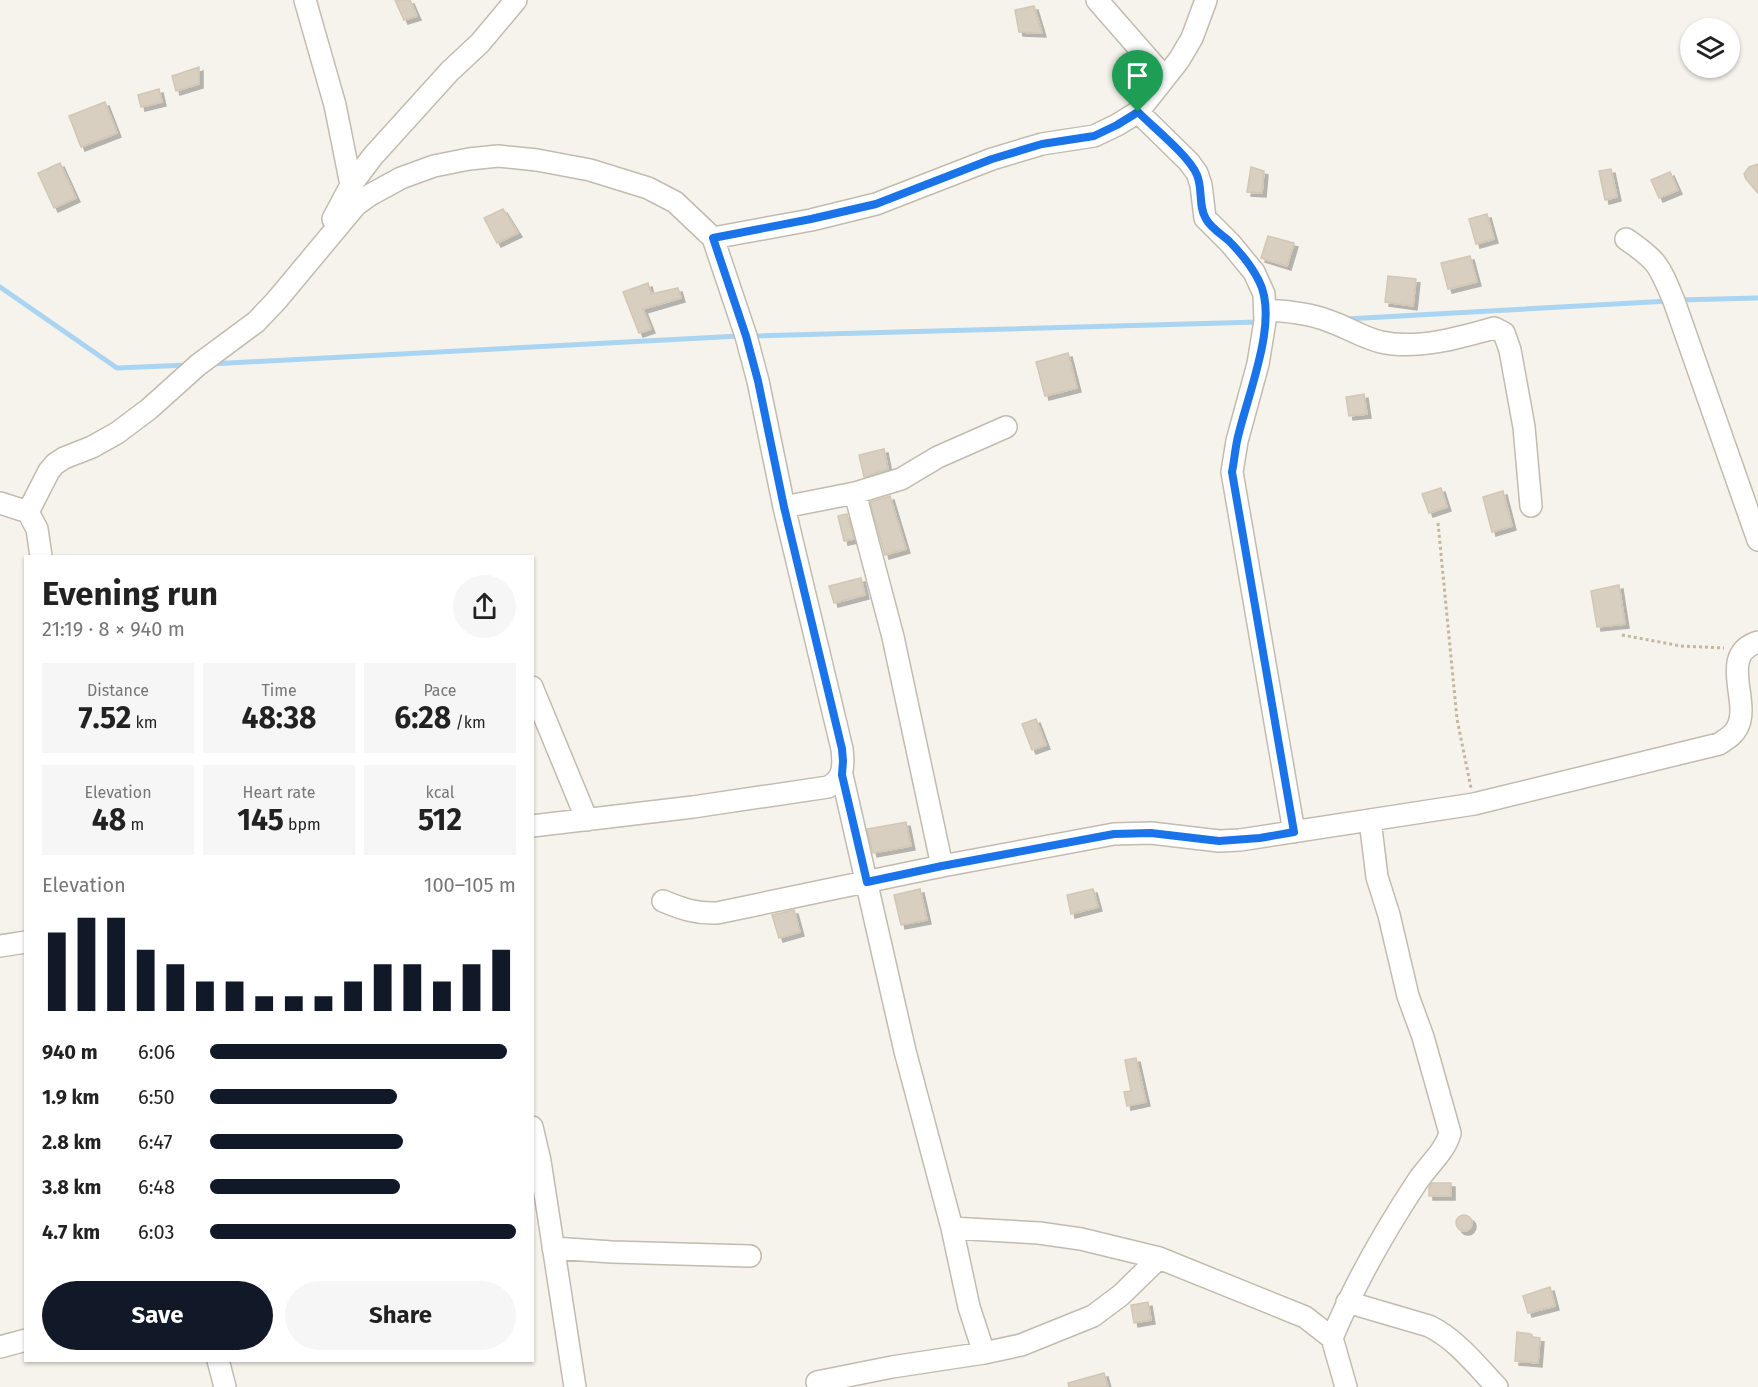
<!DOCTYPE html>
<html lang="en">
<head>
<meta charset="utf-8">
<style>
	body { margin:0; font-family:"Fira Sans",sans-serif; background:#f6f6f6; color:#222; height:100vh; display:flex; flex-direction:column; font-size:22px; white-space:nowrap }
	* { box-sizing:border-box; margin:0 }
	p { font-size:20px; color:#767676 }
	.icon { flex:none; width:33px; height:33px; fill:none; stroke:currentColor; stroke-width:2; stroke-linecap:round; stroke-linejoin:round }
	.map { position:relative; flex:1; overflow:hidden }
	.panel { position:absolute; left:24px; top:555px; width:510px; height:807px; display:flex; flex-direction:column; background:#fff; border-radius:0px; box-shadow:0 2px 4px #0004 }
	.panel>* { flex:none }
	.buttons { position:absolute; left:1680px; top:18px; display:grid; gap:12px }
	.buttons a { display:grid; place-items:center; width:60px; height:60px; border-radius:50%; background:#fff; box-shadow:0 2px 4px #0004; font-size:30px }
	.pin { position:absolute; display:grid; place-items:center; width:51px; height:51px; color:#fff; margin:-62px -26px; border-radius:50% 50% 50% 0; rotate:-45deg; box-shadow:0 0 6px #0007 }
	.pin .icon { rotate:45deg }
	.round { display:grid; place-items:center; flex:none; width:63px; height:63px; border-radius:32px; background:#f6f6f6 }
	.headline { display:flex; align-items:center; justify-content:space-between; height:102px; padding:0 18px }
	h1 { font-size:33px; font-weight:700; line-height:45px }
	.metrics { display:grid; grid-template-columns:repeat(3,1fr); gap:9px; height:102px; padding:6px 18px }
	.metrics div { display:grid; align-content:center; border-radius:0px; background:#f6f6f6; text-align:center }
	.metrics b { font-size:30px; font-weight:700 }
	.metrics small { font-size:16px; font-weight:400 }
	.metrics p { font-size:16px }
	.chart { height:168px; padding:12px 18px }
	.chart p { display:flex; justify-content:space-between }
	.chart svg { width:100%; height:108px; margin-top:6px; stroke:#111827; stroke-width:6 }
	.button { display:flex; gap:12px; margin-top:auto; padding:12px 18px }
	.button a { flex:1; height:69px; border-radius:36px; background:#111827; color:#fff; font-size:24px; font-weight:700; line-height:69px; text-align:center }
	.button a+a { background:#f6f6f6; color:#222 }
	ul { padding:0 18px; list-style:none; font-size:20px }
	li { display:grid; grid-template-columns:96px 72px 1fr; align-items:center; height:45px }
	li i { height:15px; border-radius:8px; background:#111827 }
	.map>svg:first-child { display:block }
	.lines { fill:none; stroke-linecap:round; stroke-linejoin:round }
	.stream { stroke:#a9d4f2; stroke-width:5 }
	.building { fill:#d8cfc1; stroke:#d3c7b4; stroke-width:1.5; filter:url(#shadow) }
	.minor-casing { stroke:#c2bbae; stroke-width:24 }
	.path { stroke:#c4b79f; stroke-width:3; stroke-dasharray:3 3; stroke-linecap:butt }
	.minor { stroke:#fff; stroke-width:21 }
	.route-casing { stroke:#fff; stroke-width:12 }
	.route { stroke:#1a73e8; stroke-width:8 }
</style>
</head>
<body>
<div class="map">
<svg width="1758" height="1387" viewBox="0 0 1758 1387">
	<defs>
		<filter id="shadow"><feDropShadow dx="4" dy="4" stdDeviation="0" flood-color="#0004"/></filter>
	</defs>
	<rect width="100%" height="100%" fill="#f6f3ec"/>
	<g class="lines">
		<path class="stream" d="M 0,287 L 117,368 L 189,365
			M 1678,300 L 1758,298
			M 1346,319 L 1669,301
			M 752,336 L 1259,322
			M 210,364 L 740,336"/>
	</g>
	<path class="building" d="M 395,0 L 410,0 L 417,16 L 404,20 Z
		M 1034,6 L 1042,33 L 1019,32 L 1015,10 Z
		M 199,67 L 199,84 L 176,91 L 172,76 Z
		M 159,89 L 162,102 L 141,107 L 138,95 Z
		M 105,102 L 117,133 L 81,147 L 69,116 Z
		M 60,163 L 76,198 L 54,208 L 38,173 Z
		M 1758,164 L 1758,193 L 1746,179 L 1744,174 L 1749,167 Z
		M 1251,167 L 1264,171 L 1262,193 L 1247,192 Z
		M 1611,169 L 1617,197 L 1605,200 L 1599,171 Z
		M 1670,172 L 1678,190 L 1659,198 L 1651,180 Z
		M 503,209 L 518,233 L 497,243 L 484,218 Z
		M 1487,214 L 1494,239 L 1476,244 L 1469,219 Z
		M 1268,236 L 1294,243 L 1287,266 L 1261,258 Z
		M 1470,256 L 1477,282 L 1448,289 L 1441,263 Z
		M 1388,276 L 1416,279 L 1413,306 L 1385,302 Z
		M 648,283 L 651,294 L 678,288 L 681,298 L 643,309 L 651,329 L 639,333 L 623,292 Z
		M 1068,353 L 1077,388 L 1045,396 L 1036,362 Z
		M 1364,394 L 1367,414 L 1349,416 L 1346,397 Z
		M 884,449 L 888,469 L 864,477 L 859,455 Z
		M 1441,488 L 1447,507 L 1429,513 L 1422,494 Z
		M 1503,491 L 1512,526 L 1492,532 L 1483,497 Z
		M 890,496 L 906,549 L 885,555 L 870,502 Z
		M 847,514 L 854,539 L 844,541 L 838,516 Z
		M 861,578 L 865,595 L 834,603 L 829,586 Z
		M 1619,585 L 1625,624 L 1597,627 L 1591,591 Z
		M 1036,719 L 1046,745 L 1032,750 L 1022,724 Z
		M 906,822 L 911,846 L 873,853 L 867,829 Z
		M 920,889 L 927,920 L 901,925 L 894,895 Z
		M 1093,889 L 1098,907 L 1071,914 L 1067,895 Z
		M 794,910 L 800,932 L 779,938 L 772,915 Z
		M 1136,1058 L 1146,1102 L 1127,1106 L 1124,1092 L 1131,1091 L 1125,1060 Z
		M 1432,1183 L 1451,1183 L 1451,1196 L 1429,1196 L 1429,1187 Z
		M1456 1223a8 8 0 1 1 16 0a8 8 0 1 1-16 0Z
		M 1550,1287 L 1555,1306 L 1528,1313 L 1523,1296 Z
		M 1148,1302 L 1151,1320 L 1134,1323 L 1131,1305 Z
		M 1517,1332 L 1531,1334 L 1533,1337 L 1540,1338 L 1538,1363 L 1515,1361 Z
		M 1104,1373 L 1108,1387 L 1069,1387 L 1068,1383 Z"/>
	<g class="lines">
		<defs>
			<path id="minor" d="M 305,0 L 335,105 L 351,185
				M 1097,0 L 1165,78
				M 1138,112 L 1189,162 L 1197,173 L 1201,185 L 1205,218 L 1230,243 L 1254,272 L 1264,294 L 1265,321 L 1258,364 L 1237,441 L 1232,472 L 1294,832
				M 333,219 L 351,185 L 373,156 L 450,71 L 480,43 L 516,0
				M 713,238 L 811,220 L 876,204 L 992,159 L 1042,144 L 1094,136 L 1117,125 L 1138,112 L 1179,60 L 1192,38 L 1206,0
				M 1626,239 C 1658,261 1659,265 1674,301 L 1758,540
				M 1266,310 C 1288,311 1309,313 1329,321 C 1347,327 1363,338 1381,342 C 1417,350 1459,338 1494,328 L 1504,333 L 1510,350 L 1524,427 L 1531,506
				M 855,493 L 893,637 L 942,866
				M 0,503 L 28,512 L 37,529 L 41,556
				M 784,507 L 855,493 L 901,479 L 938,457 L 1006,427
				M 28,512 L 49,471 L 55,464 L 64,458 L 92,447 L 117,433 L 149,409 L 198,365 L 256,322 L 276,301 L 356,205 L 370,195 L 401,178 L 434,166 L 469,159 L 498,156 L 537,160 L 590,170 L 648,188 L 675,202 L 713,238 L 746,336 L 758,381 L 784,507 L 842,749 C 844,766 844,779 828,787 L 693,807 L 532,826
				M 532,687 L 587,820
				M 842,775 L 905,1051 L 952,1228 L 969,1307 L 984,1353
				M 663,901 C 682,909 697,914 717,913 L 942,866 L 1114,834 L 1151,833 L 1219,841 L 1240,840 L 1474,804 L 1719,744 C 1726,739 1733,736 1737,728 C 1752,702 1717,655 1758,642
				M 0,946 L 26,942
				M 532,1127 L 540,1161 L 575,1387
				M 952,1228 L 1039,1233 L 1081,1239 L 1159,1258 L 1305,1317 L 1332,1338 L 1346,1387
				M 553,1248 L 612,1252 L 750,1256
				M 1347,1302 L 1429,1326 C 1456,1339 1476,1365 1497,1387
				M 1332,1338 C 1355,1283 1384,1232 1417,1182 C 1427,1166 1445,1152 1450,1133 L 1423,1037 L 1408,996 L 1389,915 L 1377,877 L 1370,820
				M 0,1347 L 26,1340
				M 218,1360 L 225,1387
				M 817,1382 L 892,1367 L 984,1353 L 1021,1345 L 1093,1316 L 1121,1295 L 1159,1258"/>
		</defs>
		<use href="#minor" class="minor-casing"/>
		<path class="path" d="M 1438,523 L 1457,719 L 1471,788
			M 1622,635 L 1681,646 L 1724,648"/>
		<use href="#minor" class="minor"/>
	</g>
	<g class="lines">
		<defs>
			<path id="route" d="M 1138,112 C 1154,128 1189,156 1197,175 C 1203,189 1198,206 1206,219 C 1211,228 1221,234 1229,241 C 1240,252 1252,267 1259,281 C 1280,321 1246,398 1237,441 C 1235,451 1234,462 1232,472 L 1294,832 L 1260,838 L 1219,841 L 1151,833 L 1114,834 L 942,866 L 867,882 L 842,775 L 843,761 L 842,749 L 784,507 L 758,381 L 746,336 L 713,238 L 811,219 L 876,204 L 992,159 L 1042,144 L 1094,136 L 1117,125 Z"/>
		</defs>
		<use href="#route" class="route-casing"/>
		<use href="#route" class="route"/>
	</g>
</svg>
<div class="buttons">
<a><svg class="icon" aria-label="layers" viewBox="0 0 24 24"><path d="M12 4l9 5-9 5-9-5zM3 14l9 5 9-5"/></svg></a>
</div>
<div class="pin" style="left:1138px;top:112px;background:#1e9e55"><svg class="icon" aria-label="arrive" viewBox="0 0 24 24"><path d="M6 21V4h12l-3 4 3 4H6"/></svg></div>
<section class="panel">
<div class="headline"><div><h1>Evening run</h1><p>21:19 · 8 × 940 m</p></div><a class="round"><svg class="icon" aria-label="share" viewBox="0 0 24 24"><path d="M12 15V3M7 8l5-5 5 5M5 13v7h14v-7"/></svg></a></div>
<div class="metrics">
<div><p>Distance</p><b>7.52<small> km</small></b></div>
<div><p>Time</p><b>48:38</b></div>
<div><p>Pace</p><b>6:28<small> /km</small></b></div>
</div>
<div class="metrics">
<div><p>Elevation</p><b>48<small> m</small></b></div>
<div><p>Heart rate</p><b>145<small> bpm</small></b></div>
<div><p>kcal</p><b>512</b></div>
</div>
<div class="chart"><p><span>Elevation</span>100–105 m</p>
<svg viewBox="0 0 160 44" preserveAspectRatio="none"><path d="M5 44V12M15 44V6M25 44V6M35 44V19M45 44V25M55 44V32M65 44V32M75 44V38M85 44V38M95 44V38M105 44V32M115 44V25M125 44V25M135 44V32M145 44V25M155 44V19"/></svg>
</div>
<ul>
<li><b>940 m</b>6:06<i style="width:97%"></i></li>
<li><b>1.9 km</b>6:50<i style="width:61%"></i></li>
<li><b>2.8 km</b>6:47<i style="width:63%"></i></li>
<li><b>3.8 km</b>6:48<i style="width:62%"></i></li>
<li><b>4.7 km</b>6:03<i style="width:100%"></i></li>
</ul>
<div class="button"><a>Save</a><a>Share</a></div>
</section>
</div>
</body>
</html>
